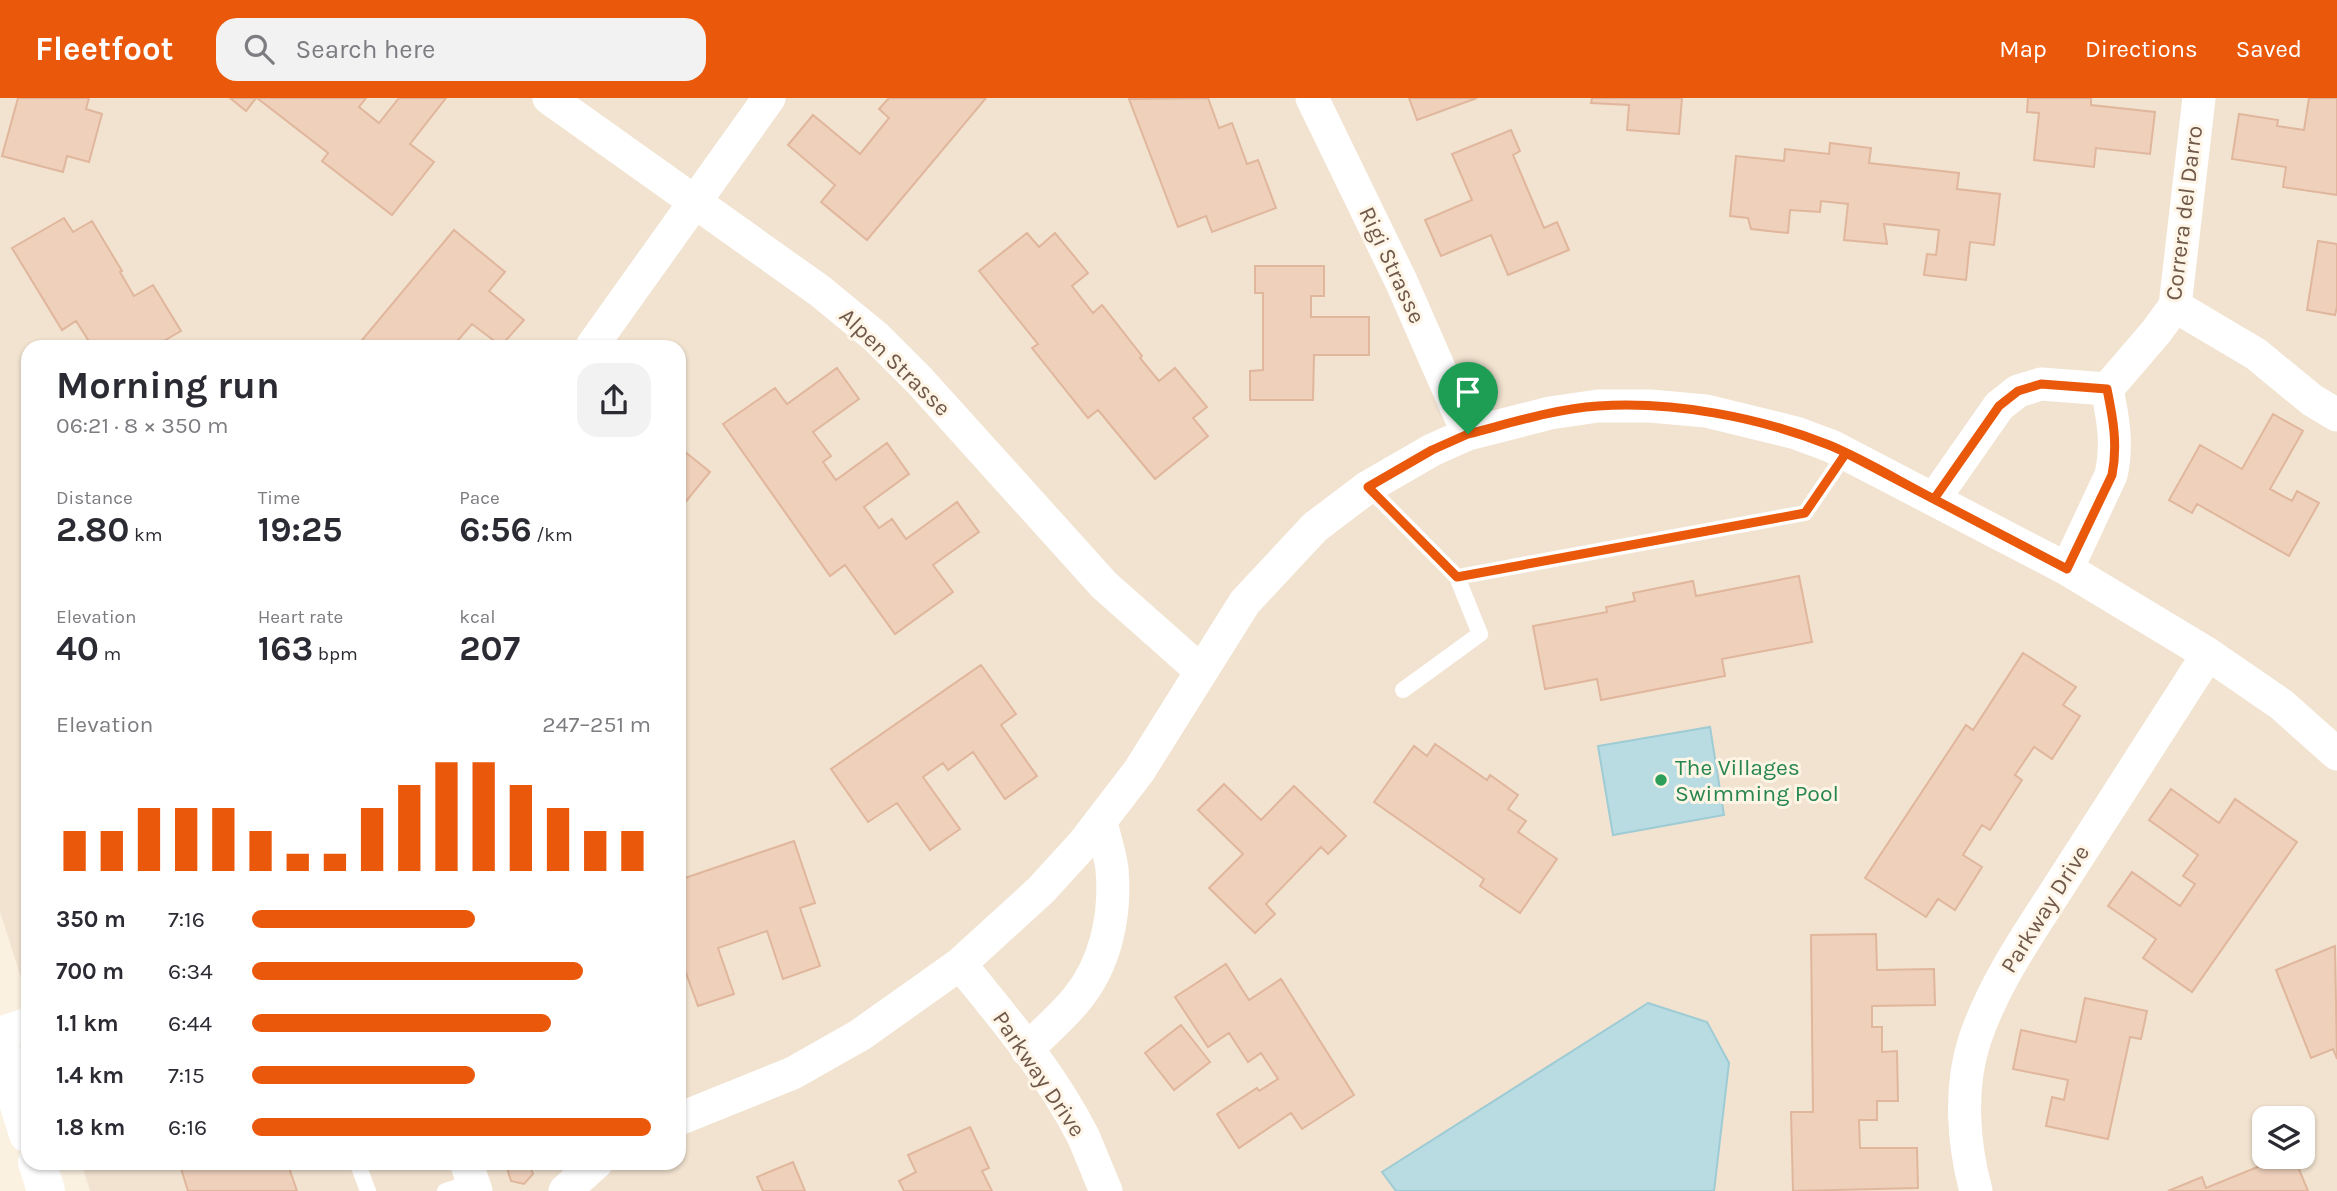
<!DOCTYPE html>
<html lang="en">
<head>
<meta charset="utf-8">
<style>
	body { margin:0; font-family:Karla,sans-serif; background:#f2f2f3; color:#2b2b33; height:100vh; display:flex; flex-direction:column; font-size:26px; white-space:nowrap }
	* { box-sizing:border-box; margin:0 }
	p { font-size:23px; color:#7c7c81 }
	.icon { flex:none; width:38px; height:38px; fill:none; stroke:currentColor; stroke-width:2; stroke-linecap:round; stroke-linejoin:round }
	.map { position:relative; flex:1; overflow:hidden }
	.drawer { position:absolute; left:21px; top:242px; width:665px; height:830px; display:flex; flex-direction:column; background:#fff; border-radius:21px; box-shadow:0 2px 5px #0004 }
	.drawer>* { flex:none }
	.buttons { position:absolute; left:2252px; top:1008px; display:grid; gap:14px }
	.buttons a { display:grid; place-items:center; width:63px; height:63px; border-radius:14px; background:#fff; box-shadow:0 2px 5px #0004; font-size:35px }
	.pin { position:absolute; display:grid; place-items:center; width:60px; height:60px; color:#fff; margin:-72px -30px; border-radius:50% 50% 50% 0; rotate:-45deg; box-shadow:0 0 7px #0007 }
	.pin .icon { rotate:45deg }
	.round { display:grid; place-items:center; flex:none; width:74px; height:74px; border-radius:21px; background:#f2f2f3 }
	.headline { display:flex; align-items:center; justify-content:space-between; height:119px; padding:0 35px }
	h1 { font-size:38px; font-weight:700; line-height:52px }
	.stats { display:grid; grid-template-columns:repeat(3,1fr); gap:10px; height:119px; padding:7px 35px }
	.stats div { display:grid; align-content:center }
	.stats b { font-size:35px; font-weight:700 }
	.stats small { font-size:19px; font-weight:400 }
	.stats p { font-size:19px }
	.chart { height:196px; padding:14px 35px }
	.chart p { display:flex; justify-content:space-between }
	.chart svg { width:100%; height:126px; margin-top:7px; stroke:#ea580c; stroke-width:6 }
	ul { padding:0 35px; list-style:none; font-size:23px }
	li { display:grid; grid-template-columns:112px 84px 1fr; align-items:center; height:52px }
	li i { height:18px; border-radius:9px; background:#ea580c }
	header { display:flex; align-items:center; gap:42px; box-sizing:border-box; height:98px; padding:0 35px; background:#ea580c; color:#fff }
	header strong { font-size:33px }
	nav { display:flex; gap:38px; margin-inline-start:auto; font-size:24px }
	.search { width:490px; height:63px; background:#f2f2f3; display:flex; align-items:center; gap:18px; box-sizing:border-box; padding:0 24px; border-radius:21px; color:#7c7c81; font-size:26px }
	.map>svg:first-child { display:block }
	.residential { fill:#f2e3d0; fill-rule:evenodd }
	.water { fill:#b8dce2; stroke:#9ecbd4; stroke-width:2 }
	.building { fill:#eed0bb; stroke:#e0b69c; stroke-width:2 }
	.lines { fill:none; stroke-linecap:round; stroke-linejoin:round }
	.lane { stroke:#fff; stroke-width:16 }
	.street { stroke:#fff; stroke-width:33 }
	.secondary { stroke:#fff; stroke-width:38 }
	.route-casing { stroke:#fff; stroke-width:14 }
	.route { stroke:#ea580c; stroke-width:9 }
	.leisure-dot { fill:#2e9e5b; stroke:#fef5e7; stroke-width:2.5 }
	.labels { text-anchor:middle; dominant-baseline:central; stroke-width:6; stroke-linejoin:round; paint-order:stroke }
	.street-label { font-size:23px; fill:#70584a; stroke:#fef5e7 }
	.leisure-label { font-size:23px; fill:#27864d; stroke:#fef5e7; text-anchor:start }
</style>
</head>
<body>
<header>
<strong>Fleetfoot</strong>
<div class="search"><svg class="icon" aria-label="search" viewBox="0 0 24 24"><circle cx="10" cy="10" r="6"/><path d="M15 15l6 6"/></svg>Search here</div>
<nav><a>Map</a><a>Directions</a><a>Saved</a></nav>
</header>
<div class="map">
<svg width="2337" height="1093" viewBox="0 0 2337 1093">
	<rect width="100%" height="100%" fill="#fbf1e1"/>
	<path class="residential" d="M 0,0 L 2337,0 L 2337,1093 L 90,1093 L 81,1064 L 679,1064 L 679,248 L 28,248 L 28,901 L 0,814 ZM 2264,1020 L 2303,1020 L 2303,1059 L 2264,1059 Z"/>
	<path class="water" d="M 1710,629 L 1724,717 L 1613,737 L 1598,648 Z
		M 1648,905 L 1707,924 L 1729,965 L 1714,1093 L 1396,1093 L 1382,1074 Z"/>
	<path class="building" d="M 18,0 L 89,0 L 86,11 L 102,16 L 89,64 L 67,58 L 63,74 L 2,58 Z
		M 230,0 L 256,0 L 246,13 Z
		M 257,0 L 366,0 L 359,9 L 379,25 L 399,0 L 446,0 L 410,46 L 434,64 L 392,117 L 322,63 L 328,55 Z
		M 889,0 L 986,0 L 867,142 L 821,104 L 835,87 L 788,47 L 813,17 L 860,56 L 889,20 L 879,11 Z
		M 1208,0 L 1219,30 L 1232,25 L 1247,66 L 1258,62 L 1276,110 L 1212,134 L 1206,118 L 1178,129 L 1129,1 Z
		M 1409,0 L 1477,0 L 1417,22 Z
		M 1592,0 L 1682,0 L 1679,36 L 1627,32 L 1629,7 L 1591,5 Z
		M 2028,0 L 2091,0 L 2091,7 L 2155,14 L 2150,56 L 2096,50 L 2094,69 L 2034,62 L 2039,15 L 2027,14 Z
		M 2309,0 L 2337,0 L 2337,97 L 2283,89 L 2286,69 L 2232,61 L 2239,16 L 2278,22 L 2277,28 L 2304,32 Z
		M 1511,32 L 1520,53 L 1513,57 L 1544,130 L 1557,124 L 1569,152 L 1508,177 L 1491,137 L 1441,158 L 1425,122 L 1472,102 L 1452,56 Z
		M 1830,45 L 1871,50 L 1869,65 L 1959,75 L 1957,91 L 2000,96 L 1994,147 L 1970,144 L 1966,182 L 1924,177 L 1927,156 L 1936,157 L 1939,132 L 1884,126 L 1887,146 L 1844,142 L 1848,106 L 1821,103 L 1820,114 L 1790,112 L 1788,135 L 1751,131 L 1748,120 L 1730,118 L 1736,58 L 1784,63 L 1785,51 L 1829,56 Z
		M 64,120 L 73,134 L 92,123 L 122,173 L 120,174 L 134,198 L 153,187 L 181,233 L 162,244 L 165,248 L 92,248 L 76,223 L 62,232 L 12,150 Z
		M 454,132 L 505,174 L 489,193 L 524,222 L 501,248 L 472,226 L 453,248 L 357,248 Z
		M 1027,135 L 1039,149 L 1055,135 L 1088,175 L 1072,188 L 1093,215 L 1102,207 L 1142,258 L 1140,260 L 1159,283 L 1175,270 L 1207,309 L 1193,320 L 1208,338 L 1155,381 L 1098,312 L 1088,320 L 1032,250 L 1038,246 L 979,173 Z
		M 2318,143 L 2337,146 L 2337,209 L 2335,217 L 2307,212 Z
		M 1255,168 L 1324,168 L 1324,198 L 1311,198 L 1311,219 L 1369,219 L 1369,257 L 1314,257 L 1313,302 L 1250,302 L 1250,273 L 1263,272 L 1263,195 L 1255,195 Z
		M 837,270 L 859,301 L 813,334 L 831,358 L 823,364 L 836,382 L 887,345 L 909,376 L 864,409 L 879,430 L 892,421 L 906,441 L 957,404 L 979,434 L 933,467 L 953,494 L 895,536 L 845,467 L 830,478 L 723,326 L 775,290 L 787,306 Z
		M 2273,316 L 2303,333 L 2270,391 L 2292,403 L 2297,393 L 2319,405 L 2289,458 L 2197,406 L 2192,415 L 2169,402 L 2200,347 L 2242,371 Z
		M 679,349 L 710,374 L 679,412 Z
		M 1799,478 L 1812,544 L 1722,561 L 1725,578 L 1601,602 L 1597,581 L 1545,591 L 1533,528 L 1607,514 L 1606,509 L 1635,503 L 1633,495 L 1693,483 L 1696,498 Z
		M 2023,555 L 2076,589 L 2063,607 L 2080,618 L 2052,661 L 2034,649 L 2015,677 L 2022,682 L 1990,732 L 1982,727 L 1963,757 L 1982,769 L 1955,812 L 1938,801 L 1926,819 L 1865,780 L 1966,627 L 1973,632 Z
		M 981,567 L 1016,616 L 1001,627 L 1037,678 L 1005,701 L 973,654 L 948,672 L 943,665 L 923,679 L 960,731 L 930,752 L 897,705 L 868,724 L 831,671 Z
		M 1435,646 L 1487,682 L 1490,677 L 1518,697 L 1508,711 L 1526,723 L 1518,734 L 1557,761 L 1520,815 L 1480,788 L 1484,781 L 1374,704 L 1414,648 L 1427,658 Z
		M 1224,686 L 1261,722 L 1294,688 L 1346,738 L 1328,756 L 1321,749 L 1266,806 L 1275,816 L 1255,835 L 1209,790 L 1243,756 L 1198,712 Z
		M 2171,691 L 2219,725 L 2235,701 L 2297,744 L 2192,894 L 2143,860 L 2156,841 L 2108,808 L 2132,774 L 2180,808 L 2195,786 L 2183,778 L 2198,757 L 2149,722 Z
		M 794,743 L 815,805 L 800,810 L 820,868 L 783,881 L 767,833 L 718,850 L 734,896 L 698,908 L 679,856 L 679,782 Z
		M 1876,836 L 1877,872 L 1934,871 L 1935,907 L 1872,908 L 1872,929 L 1882,929 L 1882,954 L 1897,953 L 1898,1003 L 1877,1003 L 1877,1022 L 1859,1022 L 1860,1050 L 1917,1050 L 1918,1090 L 1793,1093 L 1791,1014 L 1813,1014 L 1811,837 Z
		M 2335,848 L 2337,961 L 2333,951 L 2311,960 L 2276,872 Z
		M 1226,866 L 1249,902 L 1281,881 L 1354,997 L 1302,1031 L 1291,1015 L 1239,1050 L 1217,1016 L 1257,990 L 1259,993 L 1278,981 L 1261,955 L 1248,964 L 1229,935 L 1208,949 L 1175,899 Z
		M 2085,900 L 2147,913 L 2141,941 L 2130,939 L 2108,1041 L 2046,1028 L 2052,999 L 2064,1002 L 2068,982 L 2013,971 L 2021,932 L 2076,944 Z
		M 1181,927 L 1210,964 L 1174,992 L 1145,955 Z
		M 970,1029 L 989,1070 L 982,1073 L 992,1093 L 904,1093 L 899,1083 L 916,1074 L 908,1057 Z
		M 2282,1059 L 2294,1059 L 2308,1093 L 2168,1093 L 2202,1079 L 2206,1090 Z
		M 179,1064 L 287,1064 L 297,1093 L 188,1093 Z
		M 513,1064 L 529,1064 L 533,1076 L 524,1086 L 511,1083 L 507,1070 Z
		M 793,1064 L 805,1093 L 763,1093 L 757,1079 Z"/>
	<g class="lines">
		<path class="lane" d="M 1368,389 L 1457,479 L 1480,536 L 1403,592
			M 1457,479 L 1805,415 L 1846,355
			M 357,1064 L 368,1093
			M 445,1093 L 473,1084"/>
		<path class="street" d="M 549,0 L 820,193 L 876,239 L 919,282 L 1104,487 L 1201,573
			M 1312,0 L 1401,183 L 1468,336
			M 2175,208 L 2256,256 L 2312,302 L 2337,317
			M 592,248 L 769,0
			M 1934,401 L 1999,308 L 2018,293 L 2041,286 L 2107,291
			M 2067,471 L 2111,377 C 2118,347 2113,320 2107,291 L 2156,234 L 2175,208 L 2199,0
			M 960,866 C 1004,920 1051,975 1083,1038 C 1091,1056 1098,1075 1106,1093
			M 0,935 L 28,926
			M 1027,952 C 1043,935 1061,920 1076,902 C 1106,866 1116,817 1112,771 C 1110,755 1104,739 1101,723
			M 679,1021 L 793,975 L 860,937 L 960,866 L 1041,792 L 1083,746 L 1139,673 L 1245,504 L 1315,429 L 1368,389 L 1432,352 L 1468,336 L 1550,315 L 1598,308 L 1650,308 L 1706,313 L 1796,335 L 1831,348 L 2067,471 L 2208,556 L 2282,607 L 2337,656
			M 466,1064 L 476,1093
			M 565,1093 L 597,1064
			M 1976,1093 C 1963,1045 1959,989 1975,941 C 1995,882 2032,831 2065,779 C 2113,705 2160,630 2208,556"/>
		<path class="secondary" d="M 0,947 L 28,1036
			M 37,1064 L 46,1093"/>
	</g>
	<g class="lines">
		<defs>
			<path id="route" d="M 1468,336 L 1432,352 L 1368,389 L 1457,479 L 1805,415 L 1846,355 L 2067,471 L 2112,377 C 2118,347 2113,320 2107,291 L 2041,286 L 2018,293 L 1999,308 L 1934,401 C 1899,383 1865,362 1829,347 C 1759,319 1673,303 1598,308 C 1554,311 1511,325 1468,336"/>
		</defs>
		<use href="#route" class="route-casing"/>
		<use href="#route" class="route"/>
	</g>
	<circle class="leisure-dot" cx="1661" cy="682" r="7"/>
	<g class="labels">
		<g class="street-label">
			<text transform="translate(2184 115) rotate(-83)">Correra del Darro</text>
			<text transform="translate(1392 167) rotate(65)">Rigi Strasse</text>
			<text transform="translate(895 264) rotate(44)">Alpen Strasse</text>
			<text transform="translate(2045 811) rotate(-58)">Parkway Drive</text>
			<text transform="translate(1039 976) rotate(56)">Parkway Drive</text>
		</g>
		<g class="leisure-label">
			<text x="1675" y="669">The Villages<tspan x="1675" dy="26">Swimming Pool</tspan></text>
		</g>
	</g>
</svg>
<div class="buttons">
<a><svg class="icon" aria-label="layers" viewBox="0 0 24 24"><path d="M12 4l9 5-9 5-9-5zM3 14l9 5 9-5"/></svg></a>
</div>
<div class="pin" style="left:1468px;top:336px;background:#1e9e55"><svg class="icon" aria-label="arrive" viewBox="0 0 24 24"><path d="M6 21V4h12l-3 4 3 4H6"/></svg></div>
<section class="drawer">
<div class="headline"><div><h1>Morning run</h1><p>06:21 · 8 × 350 m</p></div><a class="round"><svg class="icon" aria-label="share" viewBox="0 0 24 24"><path d="M12 15V3M7 8l5-5 5 5M5 13v7h14v-7"/></svg></a></div>
<div class="stats">
<div><p>Distance</p><b>2.80<small> km</small></b></div>
<div><p>Time</p><b>19:25</b></div>
<div><p>Pace</p><b>6:56<small> /km</small></b></div>
</div>
<div class="stats">
<div><p>Elevation</p><b>40<small> m</small></b></div>
<div><p>Heart rate</p><b>163<small> bpm</small></b></div>
<div><p>kcal</p><b>207</b></div>
</div>
<div class="chart"><p><span>Elevation</span>247–251 m</p>
<svg viewBox="0 0 160 44" preserveAspectRatio="none"><path d="M5 44V30M15 44V30M25 44V22M35 44V22M45 44V22M55 44V30M65 44V38M75 44V38M85 44V22M95 44V14M105 44V6M115 44V6M125 44V14M135 44V22M145 44V30M155 44V30"/></svg>
</div>
<ul>
<li><b>350 m</b>7:16<i style="width:56%"></i></li>
<li><b>700 m</b>6:34<i style="width:83%"></i></li>
<li><b>1.1 km</b>6:44<i style="width:75%"></i></li>
<li><b>1.4 km</b>7:15<i style="width:56%"></i></li>
<li><b>1.8 km</b>6:16<i style="width:100%"></i></li>
</ul>
</section>
</div>
</body>
</html>
